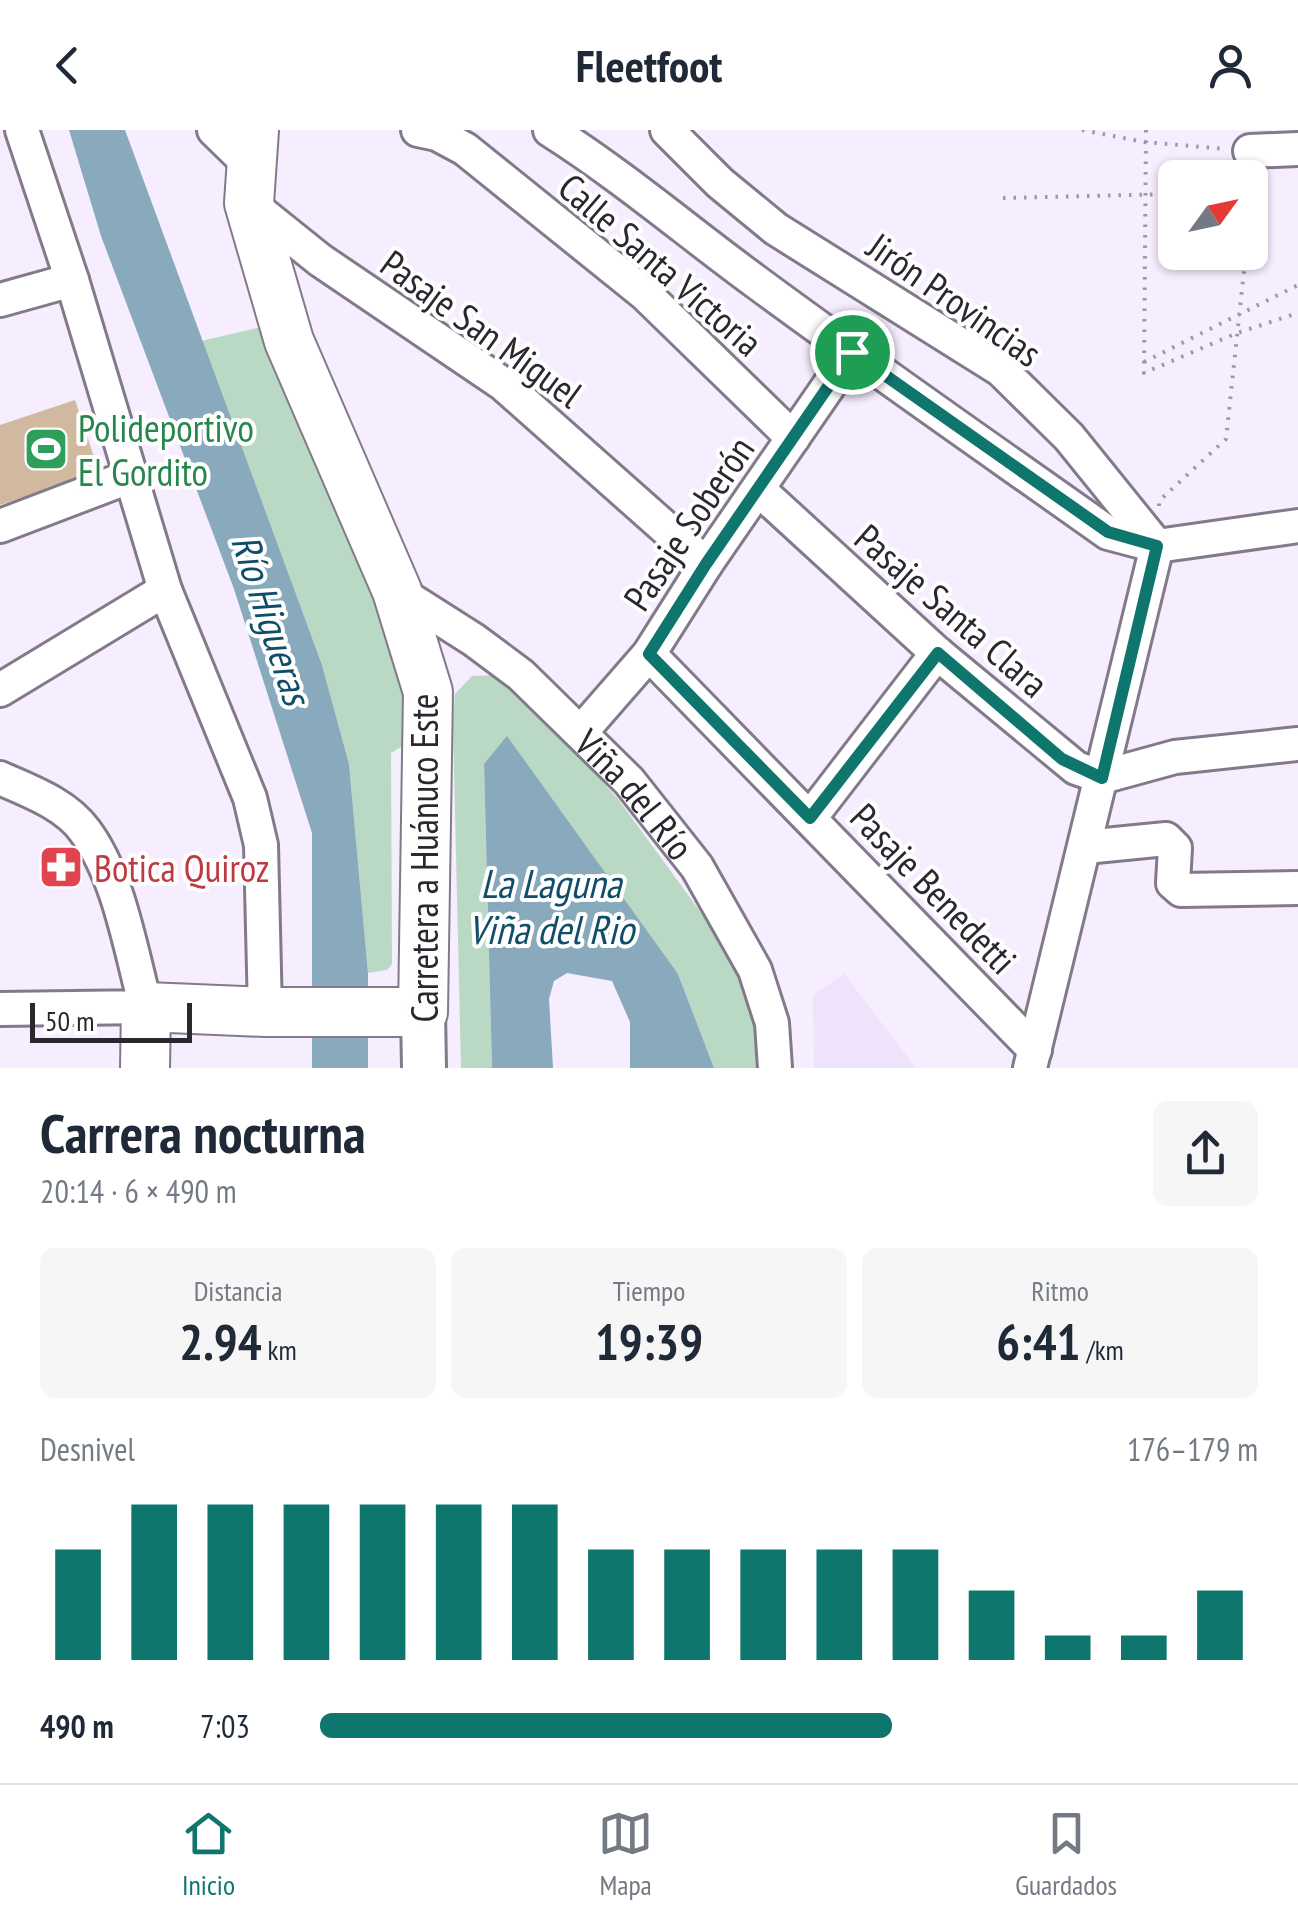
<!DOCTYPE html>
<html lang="es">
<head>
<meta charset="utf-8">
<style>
	body { margin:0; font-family:"PT Sans Narrow",sans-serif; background:#f6f6f7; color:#1f2937; height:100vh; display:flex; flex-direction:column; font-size:38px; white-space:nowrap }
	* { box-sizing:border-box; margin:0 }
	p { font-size:32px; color:#747a83 }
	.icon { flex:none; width:55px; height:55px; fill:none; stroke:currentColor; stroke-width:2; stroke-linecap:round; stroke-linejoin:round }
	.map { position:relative; height:938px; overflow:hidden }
	.details { display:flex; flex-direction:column; background:#fff; flex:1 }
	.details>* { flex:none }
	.needle { width:65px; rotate:57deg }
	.fabs { position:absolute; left:1158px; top:30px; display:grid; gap:20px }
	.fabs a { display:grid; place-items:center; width:110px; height:110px; border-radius:15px; background:#fff; box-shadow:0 2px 8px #0004; font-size:50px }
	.scale { position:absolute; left:30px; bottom:25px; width:162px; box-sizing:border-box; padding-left:10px; border:5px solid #2b272e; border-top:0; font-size:28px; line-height:35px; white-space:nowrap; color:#2b272e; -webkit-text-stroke:8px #fefefe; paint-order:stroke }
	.pin { position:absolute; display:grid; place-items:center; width:85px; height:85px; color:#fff; margin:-42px; border:5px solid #fff; border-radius:50%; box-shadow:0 2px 10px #0007 }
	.round { display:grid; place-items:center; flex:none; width:105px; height:105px; border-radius:15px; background:#f6f6f7 }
	.summary { display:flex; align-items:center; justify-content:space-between; height:170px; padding:0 40px }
	h1 { font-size:55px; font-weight:700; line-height:75px }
	.metrics { display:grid; grid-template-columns:repeat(3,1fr); gap:15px; height:170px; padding:10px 40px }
	.metrics div { display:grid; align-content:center; border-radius:15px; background:#f6f6f7; text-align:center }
	.metrics b { font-size:50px; font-weight:700 }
	.metrics small { font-size:28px; font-weight:400 }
	.metrics p { font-size:28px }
	.chart { height:280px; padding:20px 40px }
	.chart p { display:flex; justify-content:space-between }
	.chart svg { width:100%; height:180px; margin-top:10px; stroke:#0f766e; stroke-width:6 }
	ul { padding:0 40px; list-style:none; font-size:32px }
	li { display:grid; grid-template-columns:160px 120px 1fr; align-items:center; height:75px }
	li i { height:25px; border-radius:12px; background:#0f766e }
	header { display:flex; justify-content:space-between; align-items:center; height:130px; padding:0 40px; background:#fff; font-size:45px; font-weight:700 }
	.dock { display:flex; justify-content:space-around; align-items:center; height:140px; border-top:2px solid #e0e1e3; background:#fff; font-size:28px; color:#747a83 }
	.dock a { display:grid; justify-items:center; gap:5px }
	.dock .active { color:#0f766e }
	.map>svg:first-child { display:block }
	.built { fill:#efe2fb }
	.green { fill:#bad9c4 }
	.water { fill:#89aabc }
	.building { fill:#d1b99f }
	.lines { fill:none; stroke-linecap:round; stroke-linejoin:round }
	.minor-casing { stroke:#827a8a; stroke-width:38 }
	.major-casing { stroke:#827a8a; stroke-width:48 }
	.highway-casing { stroke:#827a8a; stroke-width:52 }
	.path { stroke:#9e97a4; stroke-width:4; stroke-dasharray:2.5 8; stroke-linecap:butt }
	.minor { stroke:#fff; stroke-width:32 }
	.major { stroke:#fff; stroke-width:42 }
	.highway { stroke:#fff; stroke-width:48 }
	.route-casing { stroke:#fff; stroke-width:20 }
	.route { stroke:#0f766e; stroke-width:12 }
	.labels { text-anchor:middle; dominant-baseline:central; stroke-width:8; stroke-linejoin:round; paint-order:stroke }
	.street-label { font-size:38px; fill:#2b272e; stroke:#fefefe }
	.leisure-label { font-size:38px; fill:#27864d; stroke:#fefefe; text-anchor:start }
	.health-label { font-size:38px; fill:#be3a42; stroke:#fefefe; text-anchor:start }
	.water-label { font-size:40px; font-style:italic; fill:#104d69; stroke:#fefefe }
</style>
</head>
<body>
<header><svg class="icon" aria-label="back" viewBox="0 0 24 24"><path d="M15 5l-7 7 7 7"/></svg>Fleetfoot<svg class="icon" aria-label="person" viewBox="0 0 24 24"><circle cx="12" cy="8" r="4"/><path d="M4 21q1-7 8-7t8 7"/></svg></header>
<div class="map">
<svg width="1298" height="938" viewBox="0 0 1298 938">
	<rect width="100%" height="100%" fill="#f6edff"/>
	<path class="built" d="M 844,844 L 916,938 L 814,938 L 813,865 Z"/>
	<path class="green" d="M 261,197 L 399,527 L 406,614 L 391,623 L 392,834 L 387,840 L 368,843 L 349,634 L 322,535 L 201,211 Z
		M 495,545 L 518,557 L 618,669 L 713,799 L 740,842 L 758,892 L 758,938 L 714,938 L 678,844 L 484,634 L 492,938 L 461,938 L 453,596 L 455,564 L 472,546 Z"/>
	<path class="water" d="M 69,0 L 125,0 L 322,535 L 349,634 L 368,843 L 368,938 L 312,938 L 312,703 L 234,459 L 101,106 Z
		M 507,606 L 678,844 L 714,938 L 630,938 L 630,892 L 612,851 L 567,843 L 554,851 L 549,869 L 553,938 L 492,938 L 484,634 Z"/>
	<path class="building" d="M 75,270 L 99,342 L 0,375 L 0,295 Z"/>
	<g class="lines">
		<defs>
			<g id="minor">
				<path d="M 22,0 L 72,150 L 165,460 L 250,668 L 261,715 L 265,882"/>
				<path d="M 214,0 L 251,36"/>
				<path d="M 418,0 L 437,4 L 465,19 L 645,164 L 793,308"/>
				<path d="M 550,0 C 624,47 689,103 759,154 C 874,239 991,320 1108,403 L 1157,416 L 1030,938"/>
				<path d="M 667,0 L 720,53 L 776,99 L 1001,240 L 1069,307 L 1157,416 L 1298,396"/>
				<path d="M 1250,21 L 1298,19"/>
				<path d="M 249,73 L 320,130 L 503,254 L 706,434"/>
				<path d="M 0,170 L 72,150"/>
				<path d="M 758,359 L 937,523 L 1076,638 L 1102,647 L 1175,627 L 1298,614"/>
				<path d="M 0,396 L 129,347"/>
				<path id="s1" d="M 397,461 L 474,510 L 521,545 L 629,651 L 697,737 L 755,840 L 772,893 L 775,938"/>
				<path d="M 649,524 L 1035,920"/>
				<path d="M 0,560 L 165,460"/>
				<path d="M 581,602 L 649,524 L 706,434 L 852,222"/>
				<path d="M 0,648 C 29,661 66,674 85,701 C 119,746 131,822 146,877 L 0,879"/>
				<path d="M 810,688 L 937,523"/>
				<path d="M 1085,717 L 1166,709 L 1175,718 L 1173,753 L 1181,760 L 1298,758"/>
			</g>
			<path id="major" d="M 423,882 L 424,938"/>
			<path id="highway" d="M 145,938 L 146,877 L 265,882 L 423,882 L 428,562 L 397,461 L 289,211 L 249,73 L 254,0"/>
		</defs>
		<use href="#minor" class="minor-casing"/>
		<use href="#major" class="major-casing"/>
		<use href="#highway" class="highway-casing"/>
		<path class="path" d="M 1082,0 L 1144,12 L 1226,19
			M 1146,0 L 1144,243 L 1237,203 L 1298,183
			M 1003,68 L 1175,64
			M 1250,95 L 1254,68 L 1253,50
			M 1144,232 L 1298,155
			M 1159,376 L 1159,371 L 1226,309 L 1246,122"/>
		<use href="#minor" class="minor"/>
		<use href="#major" class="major"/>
		<use href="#highway" class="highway"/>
	</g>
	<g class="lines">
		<defs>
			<path id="route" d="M 852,222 L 1108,402 L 1157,416 L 1102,648 L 1062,629 L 938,523 L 810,688 L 649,524 L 706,434 Z"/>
		</defs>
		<use href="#route" class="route-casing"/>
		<use href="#route" class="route"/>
	</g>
	<defs>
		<symbol id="stadium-square" viewBox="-11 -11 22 22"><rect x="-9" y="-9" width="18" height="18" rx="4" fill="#2e9e5b" stroke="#fefefe"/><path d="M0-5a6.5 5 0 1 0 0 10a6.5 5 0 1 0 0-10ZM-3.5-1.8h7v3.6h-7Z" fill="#fff"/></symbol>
		<symbol id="pharmacy-square" viewBox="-11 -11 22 22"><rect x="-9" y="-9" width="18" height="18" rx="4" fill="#e0444e" stroke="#fefefe"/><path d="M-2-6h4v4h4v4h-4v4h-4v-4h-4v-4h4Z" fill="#fff"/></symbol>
	</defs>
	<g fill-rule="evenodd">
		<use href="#stadium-square" x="21" y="294" width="50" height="50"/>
		<use href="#pharmacy-square" x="36" y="712" width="50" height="50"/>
	</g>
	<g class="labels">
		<g class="street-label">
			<text transform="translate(661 134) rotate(41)">Calle Santa Victoria</text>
			<text transform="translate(955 169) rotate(35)">Jirón Provincias</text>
			<text transform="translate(482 198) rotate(36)">Pasaje San Miguel</text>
			<text transform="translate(688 393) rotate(-56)">Pasaje Soberón</text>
			<text transform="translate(952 480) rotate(41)">Pasaje Santa Clara</text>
			<text stroke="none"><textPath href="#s1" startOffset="315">Viña del Río</textPath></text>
			<text transform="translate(423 728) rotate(-90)">Carretera a Huánuco Este</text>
			<text transform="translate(934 758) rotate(46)">Pasaje Benedetti</text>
		</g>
		<g class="leisure-label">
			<text x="78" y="297">Polideportivo<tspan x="78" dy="44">El Gordito</tspan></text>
		</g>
		<g class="health-label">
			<text x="94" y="737">Botica Quiroz</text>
		</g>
		<g class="water-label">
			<text transform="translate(272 489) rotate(72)">Río Higueras</text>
			<text x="551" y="753">La Laguna<tspan x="551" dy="46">Viña del Rio</tspan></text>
		</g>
	</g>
</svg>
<div class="fabs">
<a><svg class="needle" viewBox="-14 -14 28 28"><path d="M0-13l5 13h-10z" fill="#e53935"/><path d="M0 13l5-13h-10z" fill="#747a83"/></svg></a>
</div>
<div class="scale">50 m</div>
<div class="pin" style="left:852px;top:222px;background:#1e9e55"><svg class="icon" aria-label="arrive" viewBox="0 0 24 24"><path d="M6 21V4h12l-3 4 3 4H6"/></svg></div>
</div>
<section class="details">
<div class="summary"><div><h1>Carrera nocturna</h1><p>20:14 · 6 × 490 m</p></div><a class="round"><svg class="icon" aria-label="share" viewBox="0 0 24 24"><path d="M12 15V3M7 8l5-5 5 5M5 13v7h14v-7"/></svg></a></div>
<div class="metrics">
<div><p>Distancia</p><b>2.94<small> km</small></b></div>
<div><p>Tiempo</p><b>19:39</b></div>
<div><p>Ritmo</p><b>6:41<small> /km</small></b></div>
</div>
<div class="chart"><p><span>Desnivel</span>176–179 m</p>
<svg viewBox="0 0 160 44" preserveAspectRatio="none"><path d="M5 44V17M15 44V6M25 44V6M35 44V6M45 44V6M55 44V6M65 44V6M75 44V17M85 44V17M95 44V17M105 44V17M115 44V17M125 44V27M135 44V38M145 44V38M155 44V27"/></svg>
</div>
<ul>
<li><b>490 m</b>7:03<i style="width:61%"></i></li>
</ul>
</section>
<nav class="dock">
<a class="active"><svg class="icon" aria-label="home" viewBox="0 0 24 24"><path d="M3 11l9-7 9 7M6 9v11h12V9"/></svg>Inicio</a>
<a><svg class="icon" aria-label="map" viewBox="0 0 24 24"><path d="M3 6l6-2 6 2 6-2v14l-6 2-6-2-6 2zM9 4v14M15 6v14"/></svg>Mapa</a>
<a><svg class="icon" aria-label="saved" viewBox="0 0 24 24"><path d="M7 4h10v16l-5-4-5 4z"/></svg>Guardados</a>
</nav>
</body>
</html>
